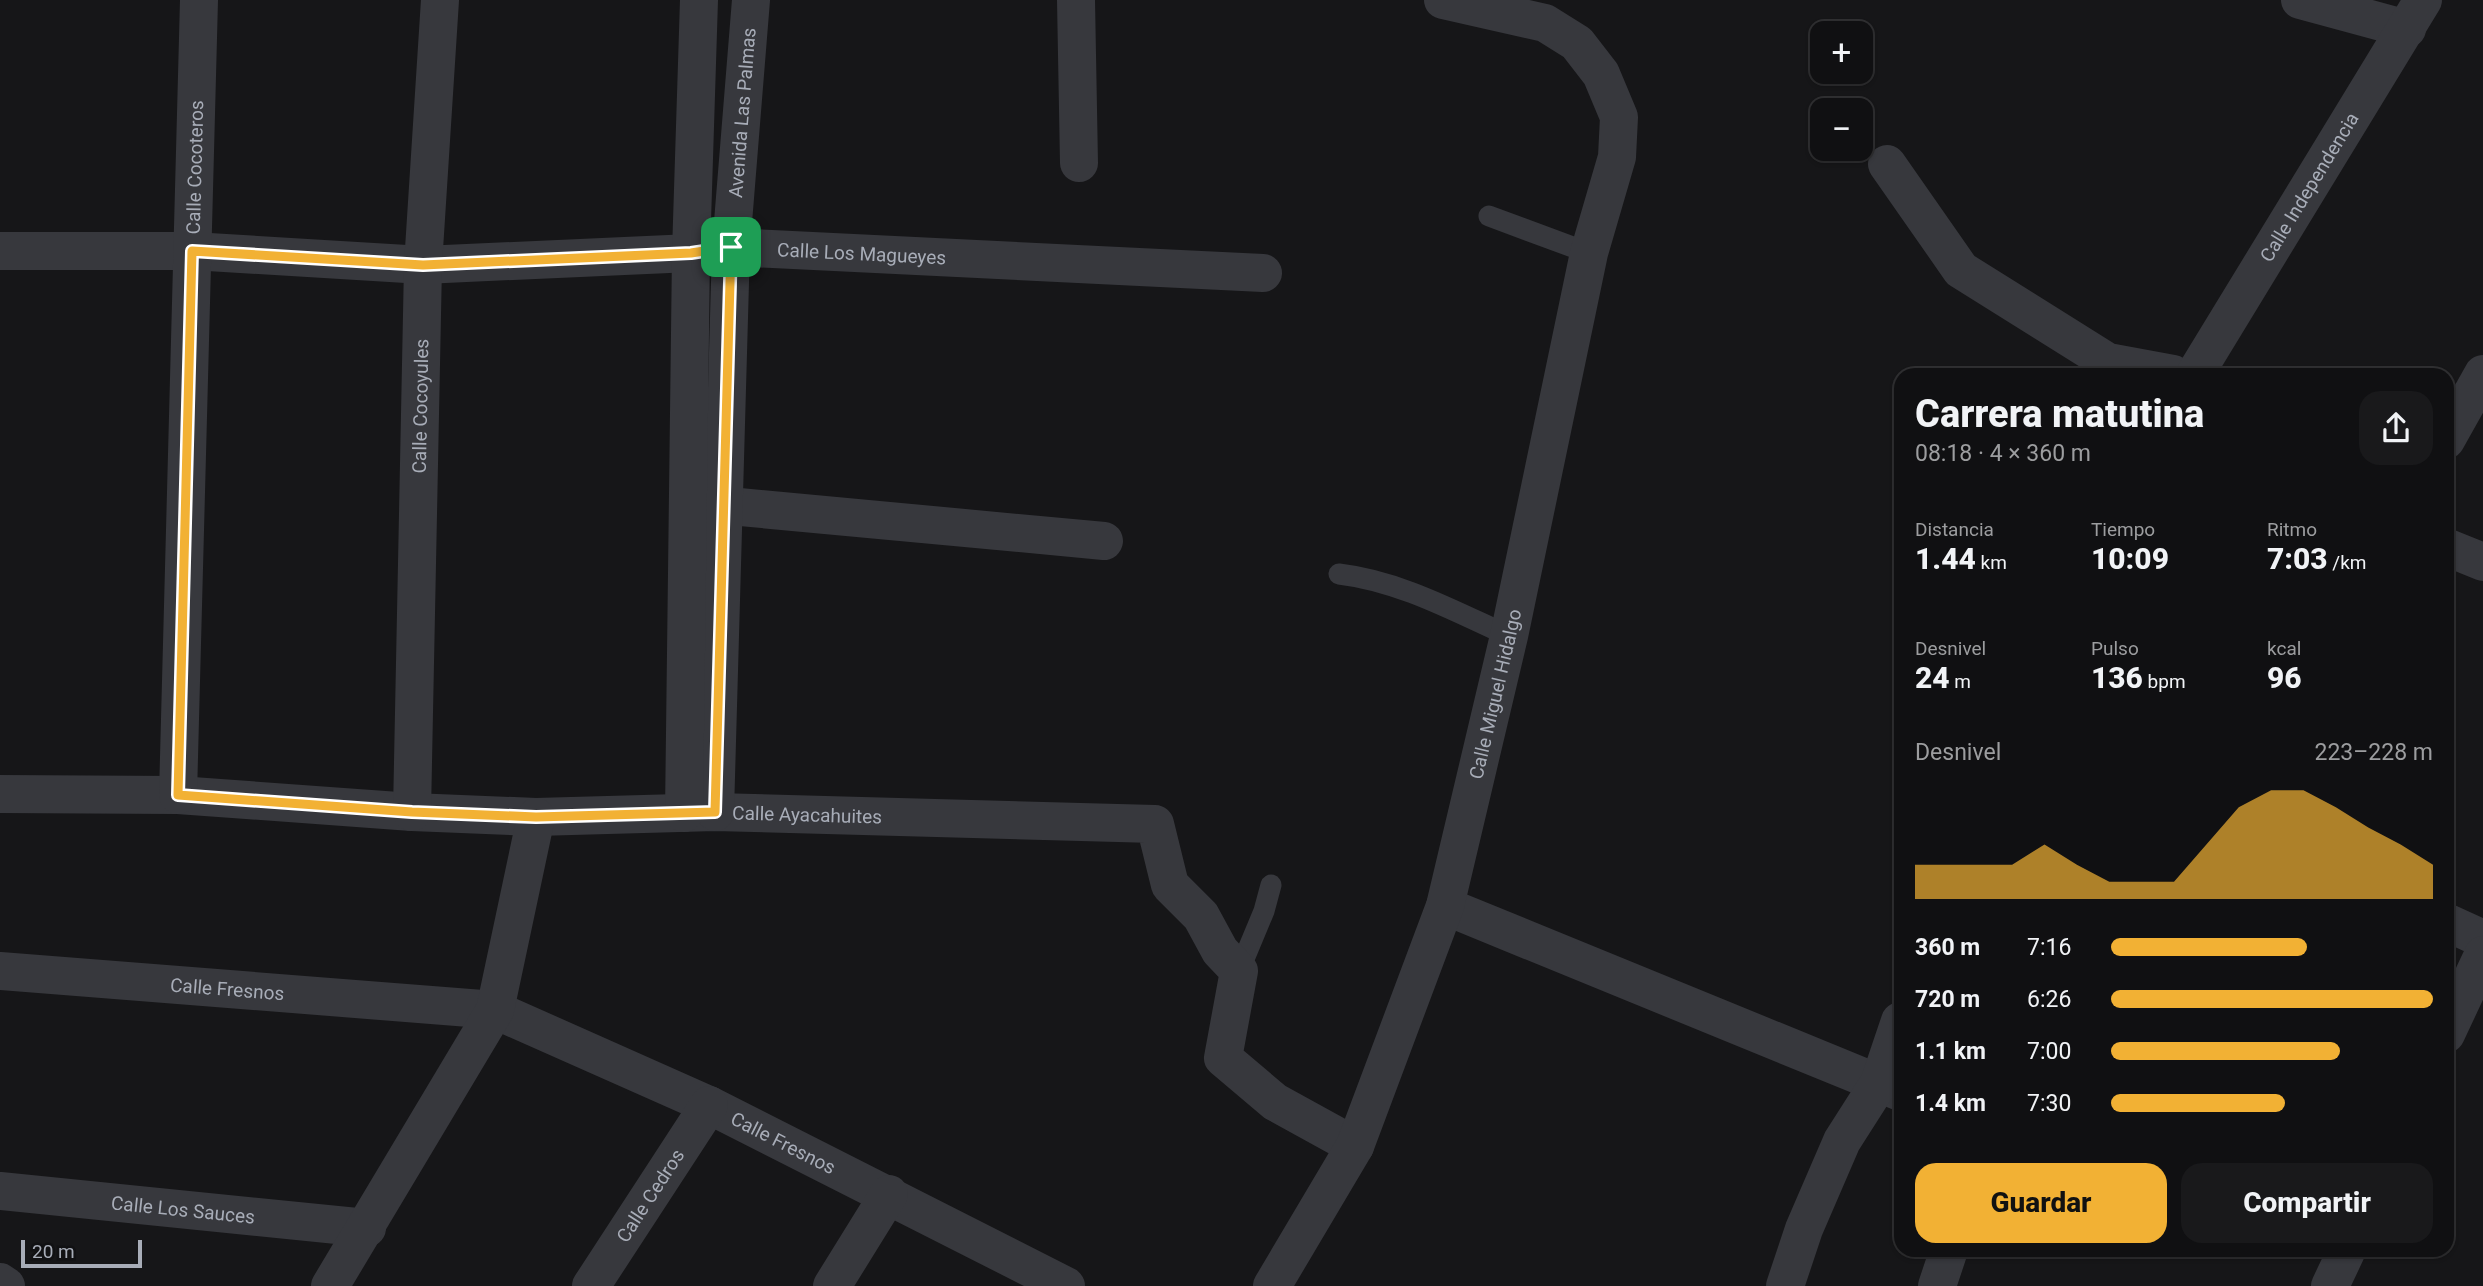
<!DOCTYPE html>
<html lang="es">
<head>
<meta charset="utf-8">
<style>
	body { margin:0; font-family:Roboto,sans-serif; background:#19191b; color:#f1f3f6; height:100vh; display:flex; flex-direction:column; font-size:26px; white-space:nowrap }
	* { box-sizing:border-box; margin:0 }
	p { font-size:23px; color:#9c9d9f }
	.icon { flex:none; width:38px; height:38px; fill:none; stroke:currentColor; stroke-width:2; stroke-linecap:round; stroke-linejoin:round }
	.map { position:relative; flex:1; overflow:hidden }
	.drawer { position:absolute; left:1894px; top:368px; width:560px; height:889px; display:flex; flex-direction:column; background:#101012; border-radius:21px; box-shadow:0 2px 5px #0004,0 0 0 2px #303032 }
	.drawer>* { flex:none }
	.controls { position:absolute; left:1810px; top:21px; display:grid; gap:14px }
	.controls a { display:grid; place-items:center; width:63px; height:63px; border-radius:14px; background:#101012; box-shadow:0 2px 5px #0004,0 0 0 2px #303032; font-size:35px }
	.scale { position:absolute; left:21px; bottom:18px; width:121px; box-sizing:border-box; padding-left:7px; border:4px solid #a8adb8; border-top:0; font-size:19px; line-height:24px; white-space:nowrap; color:#a8adb8; -webkit-text-stroke:5px #111113; paint-order:stroke }
	.pin { position:absolute; display:grid; place-items:center; width:60px; height:60px; color:#fff; margin:-30px; border-radius:14px; box-shadow:0 4px 10px #0006 }
	.round { display:grid; place-items:center; flex:none; width:74px; height:74px; border-radius:21px; background:#19191b }
	.summary { display:flex; align-items:center; justify-content:space-between; height:119px; padding:0 21px }
	h1 { font-size:38px; font-weight:800; line-height:52px }
	.stats { display:grid; grid-template-columns:repeat(3,1fr); gap:10px; height:119px; padding:7px 21px }
	.stats div { display:grid; align-content:center }
	.stats b { font-size:30px; font-weight:800 }
	.stats small { font-size:19px; font-weight:400 }
	.stats p { font-size:19px }
	.chart { height:196px; padding:14px 21px }
	.chart p { display:flex; justify-content:space-between }
	.chart svg { width:100%; height:126px; margin-top:7px; fill:#f2b134; opacity:.7 }
	.cta { display:flex; gap:14px; margin-top:auto; padding:14px 21px }
	.cta a { flex:1; height:80px; border-radius:21px; background:#f2b134; color:#111; font-size:28px; font-weight:800; line-height:80px; text-align:center }
	.cta a+a { background:#19191b; color:#f1f3f6 }
	ul { padding:0 21px; list-style:none; font-size:23px }
	li { display:grid; grid-template-columns:112px 84px 1fr; align-items:center; height:52px }
	li i { height:18px; border-radius:9px; background:#f2b134 }
	.map>svg:first-child { display:block }
	.lines { fill:none; stroke-linecap:round; stroke-linejoin:round }
	.lane { stroke:#37383d; stroke-width:21 }
	.street { stroke:#37383d; stroke-width:38 }
	.route-casing { stroke:#fff; stroke-width:14 }
	.route { stroke:#f2b134; stroke-width:9 }
	.labels { text-anchor:middle; dominant-baseline:central; stroke-width:5; stroke-linejoin:round; paint-order:stroke }
	.street-label { font-size:19px; fill:#a8adb8; stroke:#111113 }
</style>
</head>
<body>
<div class="map">
<svg width="2483" height="1286" viewBox="0 0 2483 1286">
	<rect width="100%" height="100%" fill="#161618"/>
	<g class="lines">
		<path class="lane" d="M 1489,216 L 1589,253
			M 1339,574 C 1399,581 1454,611 1509,636
			M 1239,971 L 1264,911 L 1271,885"/>
		<g class="street">
			<path d="M 1076,0 L 1079,163"/>
			<path d="M 2300,0 L 2407,29"/>
			<path d="M 1887,164 L 1961,270 L 2108,362 L 2173,374"/>
			<path id="s1" d="M 0,251 L 192,251 L 423,265 L 691,253 L 731,247 L 1263,273"/>
			<path id="s2" d="M 2195,374 L 2423,0"/>
			<path d="M 2446,440 L 2483,374"/>
			<path d="M 697,503 L 1104,541"/>
			<path d="M 2446,547 L 2483,562"/>
			<path id="s3" d="M 0,794 L 178,795 L 412,812 L 536,817 L 715,812 L 1155,824 L 1170,885 L 1201,916 L 1220,951 L 1239,971 L 1223,1058 L 1275,1102 L 1355,1146"/>
			<path id="s4" d="M 178,795 L 199,0"/>
			<path id="s5" d="M 412,812 L 423,265 L 440,0"/>
			<path id="s6" d="M 715,812 L 731,247 L 751,0"/>
			<path d="M 684,813 L 691,253 L 699,0"/>
			<path d="M 1445,906 L 1900,1092"/>
			<path d="M 2446,922 L 2483,939"/>
			<path id="s7" d="M 0,971 L 495,1010 L 709,1105 L 1066,1286"/>
			<path d="M 2446,1034 L 2483,955"/>
			<path id="s8" d="M 0,1191 L 367,1228"/>
			<path d="M 0,1282 L 6,1286"/>
			<path d="M 330,1286 L 495,1010 L 536,817"/>
			<path id="s9" d="M 591,1286 L 709,1105"/>
			<path d="M 832,1286 L 889,1194"/>
			<path id="s10" d="M 1272,1286 L 1355,1146 L 1445,906 L 1509,636 L 1589,253 L 1617,157 L 1619,117 L 1601,74 L 1577,43 L 1545,23 L 1443,0"/>
			<path d="M 1785,1286 L 1804,1229 L 1842,1141 L 1879,1083 L 1900,1021"/>
			<path d="M 1937,1286 L 1949,1250"/>
			<path d="M 2330,1286 L 2347,1250"/>
		</g>
	</g>
	<g class="lines">
		<defs>
			<path id="route" d="M 731,247 L 715,812 L 536,817 L 412,812 L 178,795 L 192,251 L 423,265 L 691,253 Z"/>
		</defs>
		<use href="#route" class="route-casing"/>
		<use href="#route" class="route"/>
	</g>
	<g class="labels">
		<g class="street-label">
			<text stroke="none"><textPath href="#s6" startOffset="700">Avenida Las Palmas</textPath></text>
			<text stroke="none"><textPath href="#s4" startOffset="628">Calle Cocoteros</textPath></text>
			<text stroke="none"><textPath href="#s2" startOffset="219">Calle Independencia</textPath></text>
			<text stroke="none"><textPath href="#s1" startOffset="863">Calle Los Magueyes</textPath></text>
			<text stroke="none"><textPath href="#s5" startOffset="406">Calle Cocoyules</textPath></text>
			<text stroke="none"><textPath href="#s10" startOffset="637">Calle Miguel Hidalgo</textPath></text>
			<text stroke="none"><textPath href="#s3" startOffset="808">Calle Ayacahuites</textPath></text>
			<text stroke="none"><textPath href="#s7" startOffset="228">Calle Fresnos</textPath></text>
			<text stroke="none"><textPath href="#s7" startOffset="814">Calle Fresnos</textPath></text>
			<text stroke="none"><textPath href="#s9" startOffset="108">Calle Cedros</textPath></text>
			<text stroke="none"><textPath href="#s8" startOffset="184">Calle Los Sauces</textPath></text>
		</g>
	</g>
</svg>
<div class="controls">
<a>+</a>
<a>−</a>
</div>
<div class="scale">20 m</div>
<div class="pin" style="left:731px;top:247px;background:#1e9e55"><svg class="icon" aria-label="arrive" viewBox="0 0 24 24"><path d="M6 21V4h12l-3 4 3 4H6"/></svg></div>
<section class="drawer">
<div class="summary"><div><h1>Carrera matutina</h1><p>08:18 · 4 × 360 m</p></div><a class="round"><svg class="icon" aria-label="share" viewBox="0 0 24 24"><path d="M12 15V3M7 8l5-5 5 5M5 13v7h14v-7"/></svg></a></div>
<div class="stats">
<div><p>Distancia</p><b>1.44<small> km</small></b></div>
<div><p>Tiempo</p><b>10:09</b></div>
<div><p>Ritmo</p><b>7:03<small> /km</small></b></div>
</div>
<div class="stats">
<div><p>Desnivel</p><b>24<small> m</small></b></div>
<div><p>Pulso</p><b>136<small> bpm</small></b></div>
<div><p>kcal</p><b>96</b></div>
</div>
<div class="chart"><p><span>Desnivel</span>223–228 m</p>
<svg viewBox="0 0 160 44" preserveAspectRatio="none"><path d="M0 44V32L10 32L20 32L30 32L40 25L50 32L60 38L70 38L80 38L90 25L100 12L110 6L120 6L130 12L140 19L150 25L160 32V44z"/></svg>
</div>
<ul>
<li><b>360 m</b>7:16<i style="width:61%"></i></li>
<li><b>720 m</b>6:26<i style="width:100%"></i></li>
<li><b>1.1 km</b>7:00<i style="width:71%"></i></li>
<li><b>1.4 km</b>7:30<i style="width:54%"></i></li>
</ul>
<div class="cta"><a>Guardar</a><a>Compartir</a></div>
</section>
</div>
</body>
</html>
